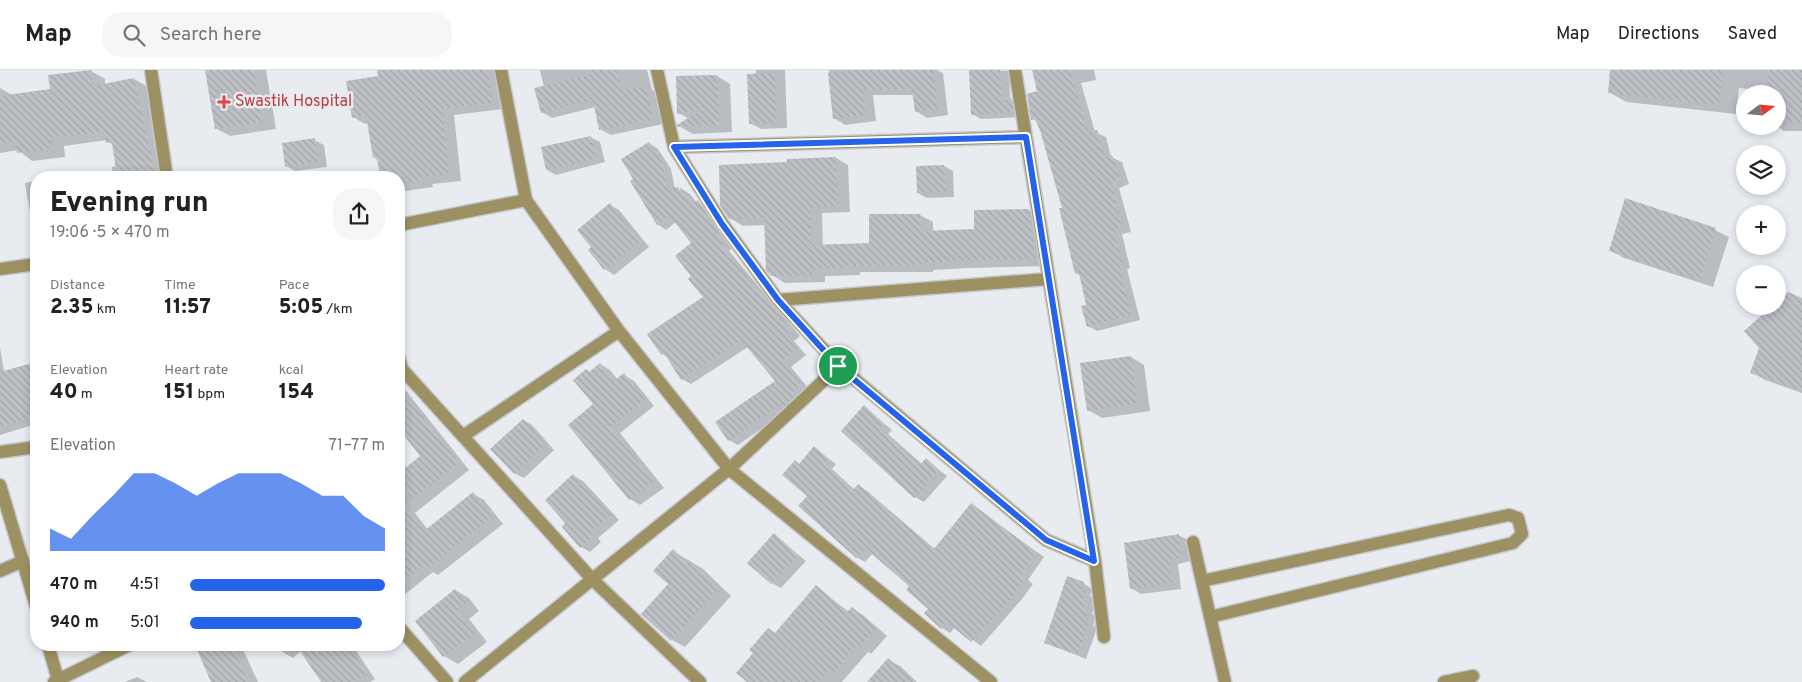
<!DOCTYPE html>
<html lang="en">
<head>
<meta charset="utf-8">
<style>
	body { margin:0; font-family:Overpass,sans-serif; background:#f6f6f6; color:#222; height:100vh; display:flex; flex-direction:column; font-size:19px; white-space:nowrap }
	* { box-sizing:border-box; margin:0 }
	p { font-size:16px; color:#767676 }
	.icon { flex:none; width:28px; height:28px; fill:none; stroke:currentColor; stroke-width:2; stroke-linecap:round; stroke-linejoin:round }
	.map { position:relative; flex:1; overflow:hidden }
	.sheet { position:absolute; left:30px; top:101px; width:375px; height:480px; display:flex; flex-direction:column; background:#fff; border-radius:20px; box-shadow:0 2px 8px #0003 }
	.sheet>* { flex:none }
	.needle { width:32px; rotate:74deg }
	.fabs { position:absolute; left:1736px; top:15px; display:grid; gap:10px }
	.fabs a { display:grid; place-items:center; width:50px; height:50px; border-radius:50%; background:#fff; box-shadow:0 2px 8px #0003; font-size:25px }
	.pin { position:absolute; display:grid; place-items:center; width:42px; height:42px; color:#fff; margin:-21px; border:2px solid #fff; border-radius:50%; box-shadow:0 1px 5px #0007 }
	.round { display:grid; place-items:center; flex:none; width:52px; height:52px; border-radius:20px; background:#f6f6f6 }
	.headline { display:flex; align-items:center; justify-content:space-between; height:85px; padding:0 20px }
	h1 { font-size:28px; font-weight:800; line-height:38px }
	.metrics { display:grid; grid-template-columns:repeat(3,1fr); gap:8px; height:85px; padding:5px 20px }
	.metrics div { display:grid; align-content:center }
	.metrics b { font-size:21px; font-weight:800 }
	.metrics small { font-size:14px; font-weight:400 }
	.metrics p { font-size:14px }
	.chart { height:140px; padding:10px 20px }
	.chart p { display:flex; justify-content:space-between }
	.chart svg { width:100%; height:90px; margin-top:5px; fill:#2563eb; opacity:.7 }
	ul { padding:0 20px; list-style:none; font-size:16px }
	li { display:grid; grid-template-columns:80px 60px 1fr; align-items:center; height:38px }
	li i { height:12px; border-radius:6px; background:#2563eb }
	header { display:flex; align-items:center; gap:30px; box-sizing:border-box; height:70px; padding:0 25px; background:#fff; border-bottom:1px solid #e0e0e0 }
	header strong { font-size:24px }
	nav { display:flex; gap:28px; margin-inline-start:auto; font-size:18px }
	.search { width:350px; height:45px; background:#f6f6f6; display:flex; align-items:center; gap:12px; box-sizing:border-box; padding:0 18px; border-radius:20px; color:#767676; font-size:19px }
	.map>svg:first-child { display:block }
	.shadow { fill:#0003 }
	.building { fill:url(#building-back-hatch) }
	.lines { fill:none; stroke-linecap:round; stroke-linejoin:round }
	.street-casing { stroke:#c4c8cc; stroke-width:15 }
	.street { stroke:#9d9063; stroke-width:12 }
	.route-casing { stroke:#fff; stroke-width:10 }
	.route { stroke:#2563eb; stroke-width:6 }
	.health-dot { fill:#e0444e; stroke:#e8ecf1; stroke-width:2 }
	.labels { text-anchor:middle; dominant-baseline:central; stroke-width:5; stroke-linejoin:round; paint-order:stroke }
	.health-label { font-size:16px; fill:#be3a42; stroke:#e8ecf1; text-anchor:start }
</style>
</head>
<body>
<header>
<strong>Map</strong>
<div class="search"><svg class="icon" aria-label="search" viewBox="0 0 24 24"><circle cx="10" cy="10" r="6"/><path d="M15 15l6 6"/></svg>Search here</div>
<nav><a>Map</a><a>Directions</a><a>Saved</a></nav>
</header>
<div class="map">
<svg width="1802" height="612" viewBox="0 0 1802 612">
	<defs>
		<pattern id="building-back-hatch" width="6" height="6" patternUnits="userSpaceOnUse" patternTransform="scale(1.25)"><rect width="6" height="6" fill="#bdc1c6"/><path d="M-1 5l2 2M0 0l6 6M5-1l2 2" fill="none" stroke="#a2a6aa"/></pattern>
	</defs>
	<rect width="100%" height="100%" fill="#e8ecf1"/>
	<path class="shadow" d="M 207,0 L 266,0 L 276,59 L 230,66 L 217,59 Z
		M 378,0 L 499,0 L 503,39 L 454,45 L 461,111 L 432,114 L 433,117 L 399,122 L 399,108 L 374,87 L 369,53 L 365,54 L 353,47 L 379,7 Z
		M 540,0 L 647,0 L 652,20 L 657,23 L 663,54 L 611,65 L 600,59 L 596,37 L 552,48 L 542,42 L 544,17 Z
		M 756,0 L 785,0 L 787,58 L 761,59 L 750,53 Z
		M 829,0 L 937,0 L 943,3 L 948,45 L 927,48 L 916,41 L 914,25 L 873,25 L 876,51 L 845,55 L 834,48 Z
		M 970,0 L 1009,1 L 1010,29 L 1020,35 L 1022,47 L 981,49 L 972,44 Z
		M 1034,0 L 1094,0 L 1096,10 L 1081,13 L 1095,62 L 1106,67 L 1111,87 L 1122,92 L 1129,114 L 1119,118 L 1131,162 L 1122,164 L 1130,198 L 1127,199 L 1140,250 L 1097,261 L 1088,256 L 1088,236 L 1081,206 L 1076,203 L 1063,139 L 1038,52 L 1033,49 L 1038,22 Z
		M 1611,0 L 1802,0 L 1802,61 L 1784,61 L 1777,56 L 1778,24 L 1768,21 L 1739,18 L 1736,44 L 1626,32 L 1609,22 Z
		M 91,1 L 105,9 L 105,15 L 134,9 L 148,17 L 168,108 L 113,108 L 112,97 L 117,96 L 114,76 L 107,70 L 64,76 L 65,87 L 32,91 L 18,80 L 0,83 L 0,18 L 12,25 L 52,20 Z
		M 717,6 L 730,14 L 732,62 L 693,64 L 679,56 L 689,49 L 679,43 Z
		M 590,67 L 600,72 L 605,92 L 556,105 L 547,100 Z
		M 314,70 L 324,75 L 327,97 L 295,101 L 286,96 Z
		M 649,73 L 658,79 L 671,99 L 675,119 L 682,121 L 682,119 L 690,124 L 697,133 L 707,137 L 718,155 L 715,155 L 734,177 L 729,181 L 800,266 L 794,271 L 806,285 L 791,297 L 809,319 L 790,339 L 738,375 L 729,370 L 777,311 L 748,277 L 691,314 L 682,309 L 668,287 L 662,284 L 705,227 L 692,207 L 693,173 L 676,152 L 666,160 L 657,154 L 635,110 Z
		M 836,88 L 848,95 L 850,142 L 822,143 L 823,176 L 870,174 L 920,145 L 933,152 L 933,162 L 975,160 L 1029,140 L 1042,148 L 1048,196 L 969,198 L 933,200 L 933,202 L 860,202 L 860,205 L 825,206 L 825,212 L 785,213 L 772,205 L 766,155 L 743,156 L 730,148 L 788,93 Z
		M 944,96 L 953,101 L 954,127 L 927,128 L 918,123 Z
		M 36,111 L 36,176 L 25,113 Z
		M 610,135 L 619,140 L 649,177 L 614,205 L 605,199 L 590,180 Z
		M 1715,160 L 1729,167 L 1713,217 L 1624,188 L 1610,180 Z
		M 1788,224 L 1802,229 L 1802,323 L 1765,310 L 1752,302 L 1778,233 Z
		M 0,277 L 4,302 L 36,293 L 36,354 L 0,365 Z
		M 1131,287 L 1144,295 L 1150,341 L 1102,348 L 1088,340 Z
		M 600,294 L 610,300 L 618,310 L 624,305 L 634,311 L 654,336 L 620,363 L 664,418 L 640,435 L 630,429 L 594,334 L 586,300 L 590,302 Z
		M 399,317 L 407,322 L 469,400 L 415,443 L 428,460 L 473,424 L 484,430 L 503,454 L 438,505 L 433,502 L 399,529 L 399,404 L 422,386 L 399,359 Z
		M 864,337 L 892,360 L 888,364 L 922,394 L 926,390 L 947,406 L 924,432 L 915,427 Z
		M 523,350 L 532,355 L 554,380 L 524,408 L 514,403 Z
		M 814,378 L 836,394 L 832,399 L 855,420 L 859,416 L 867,421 L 936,480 L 971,435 L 1044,487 L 1028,510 L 1033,514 L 1022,529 L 981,576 L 955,557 L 950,563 L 942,558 L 926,543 L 930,539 L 911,516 L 873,483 L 865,492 L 856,487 L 809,426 L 800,395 Z
		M 574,406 L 583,411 L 619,450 L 598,468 L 601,472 L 590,482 L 581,477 L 567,453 Z
		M 774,465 L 806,491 L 781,518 L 772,513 Z
		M 1178,465 L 1188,470 L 1191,491 L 1178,494 L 1181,519 L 1141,524 L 1131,518 Z
		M 673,481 L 703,499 L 731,526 L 685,577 L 672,570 L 669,514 Z
		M 1083,513 L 1092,519 L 1090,526 L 1094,528 L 1092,535 L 1095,537 L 1092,544 L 1096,547 L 1093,555 L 1097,558 L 1086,589 L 1045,572 Z
		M 816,517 L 849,542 L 852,538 L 863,545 L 887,566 L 871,584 L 868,582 L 842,612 L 749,612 L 776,564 Z
		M 455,520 L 469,528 L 479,541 L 469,549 L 487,572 L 458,594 L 444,586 Z
		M 196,575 L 241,575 L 258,612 L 212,612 Z
		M 277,575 L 352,575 L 375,609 L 370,612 L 323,612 L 301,581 L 293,588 L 284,583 Z
		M 888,590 L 900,596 L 917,612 L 868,612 Z
		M 137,607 L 147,612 L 125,612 Z"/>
	<path class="building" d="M 91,0 L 93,16 L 134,8 L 156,108 L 117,108 L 112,72 L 106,73 L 104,62 L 51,68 L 52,79 L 17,83 L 15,71 L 0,74 L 0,26 L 50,19 L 48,5 Z
		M 205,0 L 254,0 L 262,52 L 215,59 Z
		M 377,0 L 488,0 L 492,33 L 442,39 L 449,104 L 421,107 L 421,111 L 399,114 L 399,108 L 380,108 L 377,87 L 373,88 L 366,45 L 352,48 L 346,11 L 378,6 Z
		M 589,0 L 617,0 L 621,21 L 646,16 L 653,49 L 599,60 L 593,30 L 541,43 L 534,18 L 590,5 Z
		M 854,0 L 933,0 L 938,39 L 915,42 L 912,19 L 863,20 L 866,45 L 833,49 L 828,3 Z
		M 969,0 L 1000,0 L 1002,31 L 1011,28 L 1014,42 L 971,45 Z
		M 1032,0 L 1070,0 L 1088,62 L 1097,60 L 1104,88 L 1112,85 L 1120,109 L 1111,113 L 1122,157 L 1114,159 L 1122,193 L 1119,194 L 1131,245 L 1087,257 L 1081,236 L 1086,235 L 1079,203 L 1075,204 L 1059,138 L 1062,138 L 1040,60 L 1035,49 L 1031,50 L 1027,24 L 1037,21 Z
		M 1610,0 L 1723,0 L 1719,35 L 1608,23 Z
		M 1768,0 L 1802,0 L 1802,53 L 1778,52 L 1778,24 L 1767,24 Z
		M 775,3 L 777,53 L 749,54 L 747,4 Z
		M 717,5 L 719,55 L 678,57 L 677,55 L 704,38 L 677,44 L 676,6 Z
		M 591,66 L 597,88 L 546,100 L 541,77 Z
		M 315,68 L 318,92 L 285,97 L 282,73 Z
		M 649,72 L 662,92 L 667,119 L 678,117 L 681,123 L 680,117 L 694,133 L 698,130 L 710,150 L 708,150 L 725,172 L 721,175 L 792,261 L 786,266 L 797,279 L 783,291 L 801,314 L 793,320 L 796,325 L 784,337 L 781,334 L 728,371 L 715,352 L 775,311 L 741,270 L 681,310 L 664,283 L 661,285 L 647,264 L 703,227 L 688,209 L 691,206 L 675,186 L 691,173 L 669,145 L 657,155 L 630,111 L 633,109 L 621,89 Z
		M 836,87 L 838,136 L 810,137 L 811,175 L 869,173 L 869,144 L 920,144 L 921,161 L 974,159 L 974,140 L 1029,139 L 1036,189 L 955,191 L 921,193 L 921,195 L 848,196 L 848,198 L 812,199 L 812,205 L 771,206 L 766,200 L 764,148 L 729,149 L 720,135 L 719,95 L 787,92 L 787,89 Z
		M 944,95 L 946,122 L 917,123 L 916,96 Z
		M 1625,128 L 1716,158 L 1699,211 L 1609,181 Z
		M 610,133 L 640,171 L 604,200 L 588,180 L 591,177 L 577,160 Z
		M 1788,222 L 1802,228 L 1802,321 L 1750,303 L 1759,278 L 1744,261 L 1772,236 L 1778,236 L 1778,232 Z
		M 1131,286 L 1137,334 L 1087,341 L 1080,293 Z
		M 32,293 L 33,296 L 36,295 L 36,347 L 0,357 L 0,302 Z
		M 600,293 L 614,311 L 624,303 L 645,330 L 611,357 L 654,411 L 629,430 L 568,355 L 593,334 L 573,310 L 586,299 L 589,302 Z
		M 399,318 L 459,393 L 413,429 L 399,411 L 399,403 L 420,386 L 399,359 Z
		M 864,335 L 884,354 L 880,358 L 920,395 L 926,388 L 939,400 L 914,428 L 841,361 Z
		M 523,349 L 546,374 L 514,404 L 490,379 Z
		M 814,376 L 829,389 L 825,393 L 853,420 L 858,414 L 934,479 L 971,433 L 1036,482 L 1020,505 L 1025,508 L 1014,525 L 971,572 L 947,552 L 941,559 L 924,543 L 928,539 L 906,520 L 909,516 L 865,478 L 856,488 L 798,436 L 807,426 L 782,405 L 795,390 L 799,394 Z
		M 573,404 L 611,445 L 590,462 L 593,466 L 580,478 L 562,457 L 565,453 L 545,430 Z
		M 473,422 L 492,447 L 426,500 L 423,495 L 399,514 L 399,429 L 424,461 Z
		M 774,463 L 798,485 L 771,514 L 747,493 Z
		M 1179,464 L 1182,487 L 1169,489 L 1172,514 L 1130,519 L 1124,473 Z
		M 673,479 L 687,493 L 689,490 L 719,518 L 671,571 L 641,544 L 668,514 L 653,501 Z
		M 1067,506 L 1084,512 L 1081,520 L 1085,522 L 1083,529 L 1086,531 L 1084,539 L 1088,540 L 1084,550 L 1089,552 L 1077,585 L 1044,573 Z
		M 816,515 L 847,542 L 852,537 L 876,559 L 859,578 L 856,576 L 834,602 L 830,599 L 819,612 L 747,612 L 736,603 L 753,583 L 749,580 L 768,558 L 775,563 Z
		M 455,519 L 466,532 L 456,541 L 474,564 L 443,587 L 415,551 Z
		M 195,575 L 232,575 L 248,612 L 211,612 Z
		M 296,575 L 347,575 L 367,603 L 354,612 L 321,612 Z
		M 888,588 L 915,612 L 867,612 Z"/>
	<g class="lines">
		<defs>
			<path id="street" d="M 151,0 L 167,108
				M 501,0 L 526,130 L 619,261 L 729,399 L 991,612
				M 657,0 L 674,77 L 722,153 L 778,230 L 839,296 L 1046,470 L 1095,491 L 1015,0
				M 674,77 L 1026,67
				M 399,155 L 526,130
				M 0,199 L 36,194
				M 778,230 L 1048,209
				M 399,288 L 402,299 L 592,509 L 700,612
				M 463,366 L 619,261
				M 0,382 L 36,377
				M 0,415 L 36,536
				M 1193,472 L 1225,612
				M 1095,491 L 1104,567
				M 0,501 L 23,491
				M 1202,511 L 1509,445 L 1518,448 L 1522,464 L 1513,473 L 1210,547
				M 399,557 L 447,612
				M 48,575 L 58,610
				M 54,612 L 129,575
				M 465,612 L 729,399 L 839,296
				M 1444,612 L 1473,606"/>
		</defs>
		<use href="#street" class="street-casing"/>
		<use href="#street" class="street"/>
	</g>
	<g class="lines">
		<defs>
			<path id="route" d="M 1026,67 L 1094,491 L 1046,470 L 838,296 L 778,230 L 722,154 L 674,77 Z"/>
		</defs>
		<use href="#route" class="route-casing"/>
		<use href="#route" class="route"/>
	</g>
	<path class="health-dot" d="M221.5 24.5h5v5h5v5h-5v5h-5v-5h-5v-5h5z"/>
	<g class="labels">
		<g class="health-label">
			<text x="235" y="32">Swastik Hospital</text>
		</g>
	</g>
</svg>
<div class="fabs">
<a><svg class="needle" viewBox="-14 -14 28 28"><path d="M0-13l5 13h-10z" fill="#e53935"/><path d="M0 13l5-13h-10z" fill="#767676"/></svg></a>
<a><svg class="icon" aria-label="layers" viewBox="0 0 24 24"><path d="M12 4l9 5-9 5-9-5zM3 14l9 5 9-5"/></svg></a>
<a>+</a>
<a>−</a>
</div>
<div class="pin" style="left:838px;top:296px;background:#1e9e55"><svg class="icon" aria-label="arrive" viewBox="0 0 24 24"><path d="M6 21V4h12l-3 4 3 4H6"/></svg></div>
<section class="sheet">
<div class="headline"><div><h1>Evening run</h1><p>19:06 · 5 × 470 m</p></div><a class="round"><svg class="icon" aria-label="share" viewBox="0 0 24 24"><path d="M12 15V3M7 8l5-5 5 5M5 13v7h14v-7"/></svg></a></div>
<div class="metrics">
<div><p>Distance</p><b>2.35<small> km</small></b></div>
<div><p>Time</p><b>11:57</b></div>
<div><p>Pace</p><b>5:05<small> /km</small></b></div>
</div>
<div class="metrics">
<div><p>Elevation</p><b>40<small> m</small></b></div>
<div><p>Heart rate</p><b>151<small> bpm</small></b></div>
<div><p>kcal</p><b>154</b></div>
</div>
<div class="chart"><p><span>Elevation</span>71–77 m</p>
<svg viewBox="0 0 160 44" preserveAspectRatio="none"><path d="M0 44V33L10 38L20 27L30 17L40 6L50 6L60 11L70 17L80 11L90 6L100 6L110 6L120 11L130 17L140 17L150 27L160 33V44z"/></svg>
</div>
<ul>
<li><b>470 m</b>4:51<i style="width:100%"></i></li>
<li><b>940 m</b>5:01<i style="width:88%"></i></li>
</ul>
</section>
</div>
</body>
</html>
